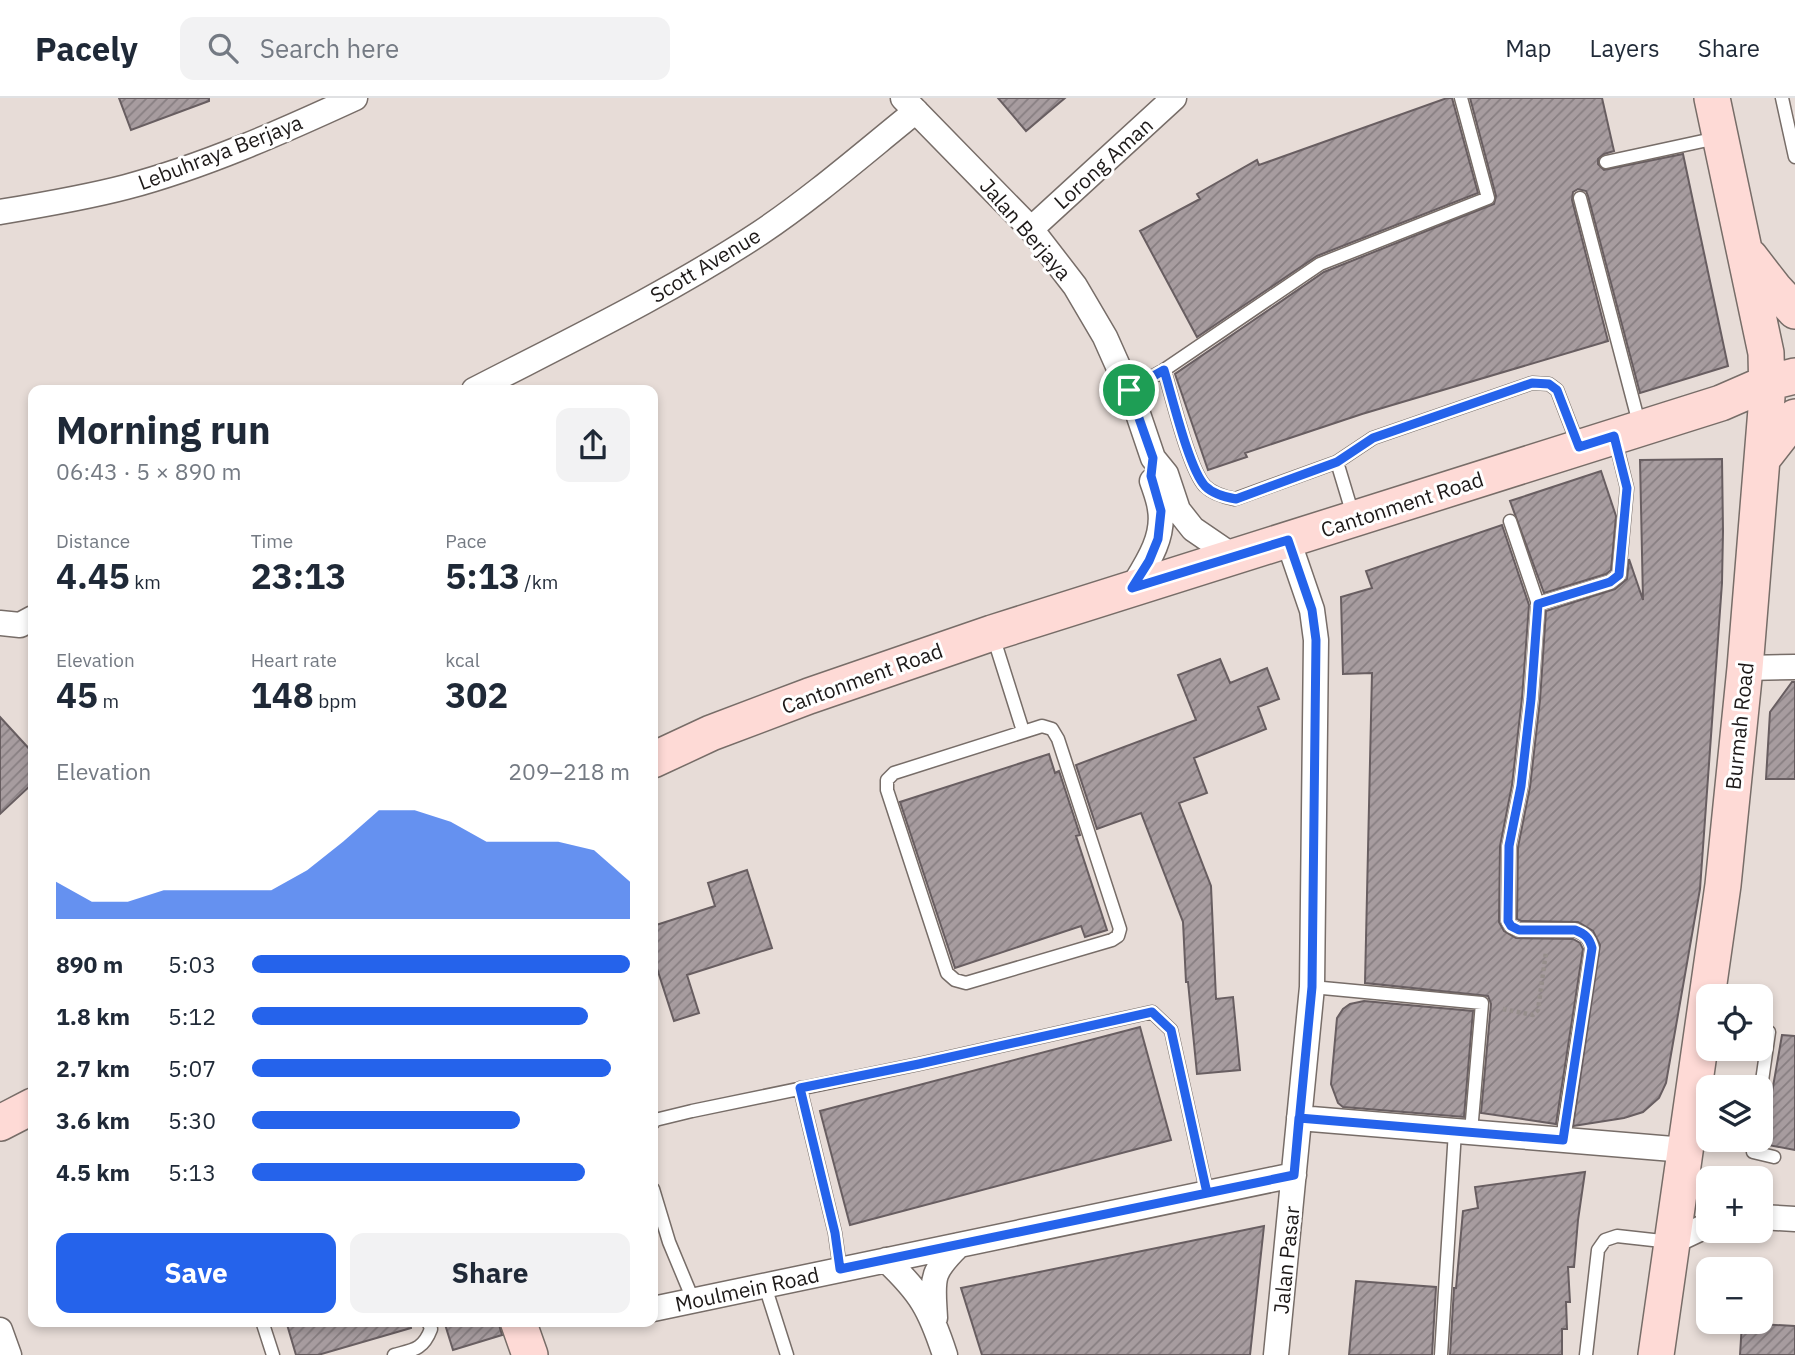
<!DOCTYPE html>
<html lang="en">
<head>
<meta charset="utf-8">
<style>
	body { margin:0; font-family:"IBM Plex Sans",sans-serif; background:#f2f2f3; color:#1f2937; height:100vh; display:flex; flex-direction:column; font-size:26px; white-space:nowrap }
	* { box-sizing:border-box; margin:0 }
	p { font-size:23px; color:#747a83 }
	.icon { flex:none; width:38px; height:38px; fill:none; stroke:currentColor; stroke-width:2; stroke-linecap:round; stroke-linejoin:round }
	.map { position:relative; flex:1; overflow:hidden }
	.details { position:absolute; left:28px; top:287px; width:630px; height:942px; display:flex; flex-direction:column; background:#fff; border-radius:14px; box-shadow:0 4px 10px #0003 }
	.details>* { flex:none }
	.buttons { position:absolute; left:1696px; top:886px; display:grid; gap:14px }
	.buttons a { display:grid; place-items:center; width:77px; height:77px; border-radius:14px; background:#fff; box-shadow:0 4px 10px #0003; font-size:35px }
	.pin { position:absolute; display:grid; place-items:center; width:60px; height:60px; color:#fff; margin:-30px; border:4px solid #fff; border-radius:50%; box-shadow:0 2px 7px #0007 }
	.round { display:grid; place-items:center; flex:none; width:74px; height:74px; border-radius:14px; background:#f2f2f3 }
	.head { display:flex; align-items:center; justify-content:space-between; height:119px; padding:0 28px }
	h1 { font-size:38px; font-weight:700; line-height:52px }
	.figures { display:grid; grid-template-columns:repeat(3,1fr); gap:10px; height:119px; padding:7px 28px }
	.figures div { display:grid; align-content:center }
	.figures b { font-size:35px; font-weight:700 }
	.figures small { font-size:19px; font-weight:400 }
	.figures p { font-size:19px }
	.chart { height:196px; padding:14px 28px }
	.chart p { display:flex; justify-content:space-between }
	.chart svg { width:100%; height:126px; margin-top:7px; fill:#2563eb; opacity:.7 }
	.action { display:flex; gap:14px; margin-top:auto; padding:14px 28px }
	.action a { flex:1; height:80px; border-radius:14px; background:#2563eb; color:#fff; font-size:28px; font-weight:700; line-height:80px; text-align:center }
	.action a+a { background:#f2f2f3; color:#1f2937 }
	ul { padding:0 28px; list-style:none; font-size:23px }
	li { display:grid; grid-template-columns:112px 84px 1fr; align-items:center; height:52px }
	li i { height:18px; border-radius:9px; background:#2563eb }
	header { display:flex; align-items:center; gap:42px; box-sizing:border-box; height:98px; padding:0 35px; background:#fff; border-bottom:2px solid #e0e1e3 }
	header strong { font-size:33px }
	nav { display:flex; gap:38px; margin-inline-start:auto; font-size:24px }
	.search { width:490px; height:63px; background:#f2f2f3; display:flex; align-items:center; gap:18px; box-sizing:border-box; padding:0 24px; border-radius:14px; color:#747a83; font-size:26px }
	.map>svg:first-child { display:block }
	.building { fill:url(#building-hatch); stroke:#685e61; stroke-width:2 }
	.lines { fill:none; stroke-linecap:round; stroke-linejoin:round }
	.lane-casing { stroke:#776d68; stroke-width:15 }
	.street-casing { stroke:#776d68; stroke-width:27 }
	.secondary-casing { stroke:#776d68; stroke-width:38 }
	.path { stroke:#968e8b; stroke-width:4.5; stroke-dasharray:3.5 3.5; stroke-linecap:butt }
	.lane { stroke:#fff; stroke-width:12 }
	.street { stroke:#fff; stroke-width:24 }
	.secondary { stroke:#fedad6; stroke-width:35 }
	.route-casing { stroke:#fff; stroke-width:14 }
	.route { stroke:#2563eb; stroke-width:9 }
	.labels { text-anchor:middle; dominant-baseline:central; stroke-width:6; stroke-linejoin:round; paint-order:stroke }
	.street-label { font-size:21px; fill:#1d1918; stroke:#fff }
</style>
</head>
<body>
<header>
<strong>Pacely</strong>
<div class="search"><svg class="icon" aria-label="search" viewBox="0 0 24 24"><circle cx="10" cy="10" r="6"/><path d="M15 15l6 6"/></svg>Search here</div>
<nav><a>Map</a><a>Layers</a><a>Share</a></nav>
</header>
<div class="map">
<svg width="1795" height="1257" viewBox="0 0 1795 1257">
	<defs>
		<pattern id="building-hatch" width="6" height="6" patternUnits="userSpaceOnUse" patternTransform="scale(1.75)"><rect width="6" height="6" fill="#a79c9f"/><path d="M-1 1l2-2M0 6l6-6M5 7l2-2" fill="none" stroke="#877e81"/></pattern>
	</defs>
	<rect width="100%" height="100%" fill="#e7dcd7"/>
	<path class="building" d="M 119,0 L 209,0 L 209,3 L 131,32 Z
		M 998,0 L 1065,0 L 1026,33 Z
		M 1447,0 L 1452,0 L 1478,95 L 1317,158 L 1197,239 L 1140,133 L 1200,101 L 1197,96 L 1257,62 L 1259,67 Z
		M 1470,0 L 1602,0 L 1614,53 L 1604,56 L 1598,61 L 1598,66 L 1604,72 L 1683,56 L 1728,268 L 1640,295 L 1588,98 L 1586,93 L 1578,91 L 1573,94 L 1572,102 L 1608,243 L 1362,316 L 1245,355 L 1247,359 L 1208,372 L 1175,276 L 1324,174 L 1494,106 L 1496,98 Z
		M 1722,361 L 1723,433 L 1722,485 L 1700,791 L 1666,985 L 1659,1000 L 1643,1014 L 1624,1020 L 1573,1028 L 1600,847 L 1593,833 L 1578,824 L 1521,823 L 1517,821 L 1518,749 L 1530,689 L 1540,602 L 1546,513 L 1615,491 L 1627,481 L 1629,461 L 1643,502 L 1640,362 Z
		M 1601,373 L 1616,418 L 1611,472 L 1606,476 L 1544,495 L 1510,403 Z
		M 1502,427 L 1529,507 L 1522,600 L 1512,687 L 1500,748 L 1499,824 L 1504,833 L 1516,840 L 1573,841 L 1580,845 L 1583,851 L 1556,1026 L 1481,1015 L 1491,906 L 1488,898 L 1365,885 L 1372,575 L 1343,576 L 1341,499 L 1372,490 L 1366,473 Z
		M 1220,561 L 1230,585 L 1267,570 L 1279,601 L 1258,609 L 1266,631 L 1194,660 L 1207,695 L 1179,705 L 1211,788 L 1216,901 L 1233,899 L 1240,972 L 1197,976 L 1188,884 L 1186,884 L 1183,824 L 1141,715 L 1097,731 L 1076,667 L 1196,622 L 1178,577 Z
		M 1792,584 L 1795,584 L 1795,681 L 1766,681 L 1770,614 Z
		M 0,619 L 33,655 L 33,685 L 0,716 Z
		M 1049,656 L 1055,675 L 1059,673 L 1080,737 L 1076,738 L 1107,832 L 1085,839 L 1081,828 L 955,870 L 900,704 Z
		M 747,772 L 772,850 L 687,877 L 699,915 L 674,923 L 653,858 L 653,828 L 715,808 L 708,785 Z
		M 1364,903 L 1473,913 L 1464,1019 L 1343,1009 L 1338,1005 L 1331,986 L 1337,920 L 1343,911 L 1350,906 Z
		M 1140,929 L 1171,1042 L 850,1127 L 820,1013 Z
		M 1782,937 L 1795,938 L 1795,1052 L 1763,1046 Z
		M 1585,1074 L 1578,1122 L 1574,1169 L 1568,1169 L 1570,1204 L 1566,1204 L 1567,1231 L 1562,1231 L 1562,1257 L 1450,1257 L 1454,1190 L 1456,1190 L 1463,1113 L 1478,1110 L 1475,1089 Z
		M 1264,1128 L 1250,1257 L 982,1257 L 961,1190 Z
		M 1356,1183 L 1436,1189 L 1432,1257 L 1349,1257 Z
		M 286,1223 L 410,1223 L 411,1230 L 318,1257 L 296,1257 Z
		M 444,1223 L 498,1223 L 502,1237 L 453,1252 Z
		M 1742,1225 L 1795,1228 L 1795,1257 L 1740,1257 Z"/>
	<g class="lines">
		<defs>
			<path id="lane" d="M 1782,0 L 1795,59
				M 1606,64 L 1717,40
				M 1580,100 L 1640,329
				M 1164,272 C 1172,298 1189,371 1205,388 C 1213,396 1224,399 1235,401 L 1337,364 L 1373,340 L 1532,285 L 1549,286 L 1557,292 L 1579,349
				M 1129,292 L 1164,272 L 1320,166 L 1488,100 L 1461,0
				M 1337,364 L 1353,417
				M 1510,423 L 1538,506 L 1531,601 L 1521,688 L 1509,748 L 1508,823 L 1511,828 L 1519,832 L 1575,832 C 1585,836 1589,839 1592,850 L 1562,1042
				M 1538,506 L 1610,484 L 1619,477 L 1627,390 L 1615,341
				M 993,538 L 1023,633
				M 1042,628 L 1052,631 L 1058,641 L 1120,831 L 1118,838 L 1112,842 L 966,885 L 955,882 L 947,875 L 887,692 L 887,682 L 894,675 Z
				M 1312,889 L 1482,905 L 1471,1034
				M 1760,933 L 1769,934 L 1760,997
				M 800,990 L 835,1135 L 840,1171
				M 653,1025 L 655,1022 L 692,1013 L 919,966 L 1152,914 L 1171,932 L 1207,1095
				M 1755,1041 L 1753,1054 L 1774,1059
				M 653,1091 L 669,1144 L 694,1204
				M 765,1188 L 787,1257
				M 262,1223 L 273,1257
				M 394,1257 C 413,1252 423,1252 431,1231 L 428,1223
				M 1441,1257 L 1455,1033
				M 1586,1257 L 1598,1152 L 1605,1142 L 1617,1138 L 1671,1144"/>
			<path id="street" d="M 903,0 L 1031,131 L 1075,188 L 1105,239 L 1134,304 L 1153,360 L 1166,376 L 1178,412 L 1193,431 L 1234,459
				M 0,114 C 42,107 84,100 126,89 C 205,68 281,34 355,0
				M 1031,131 L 1174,0
				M 474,292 C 571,242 669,195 760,135 C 815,98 865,54 916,13
				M 1132,490 C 1146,467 1165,440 1160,411 C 1159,402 1155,392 1152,383
				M 0,525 L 20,527 L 33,520
				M 1745,570 L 1795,569
				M 1299,1020 L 1685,1052
				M 1760,1119 L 1795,1121
				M 1672,1144 L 1708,1127
				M 886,1162 C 921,1195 930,1211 945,1257
				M 653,1211 L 1294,1077
				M 935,1220 C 933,1181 929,1176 959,1147
				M 0,1232 L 9,1257
				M 1276,1257 L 1312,889 L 1316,542 L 1312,512 L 1288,442"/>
			<path id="secondary" d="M 1750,159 L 1774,190 L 1795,213
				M 1763,360 L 1795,319
				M 653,662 L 711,635 L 809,598 L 992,535 L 1721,305 L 1767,285 L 1795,278
				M 0,1025 L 33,1008
				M 518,1223 L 530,1257
				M 1656,1257 L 1723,787 L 1745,570 L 1767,299 L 1766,255 L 1712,0"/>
		</defs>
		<use href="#lane" class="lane-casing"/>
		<use href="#street" class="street-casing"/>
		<use href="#secondary" class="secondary-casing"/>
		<path class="path" d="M 1503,911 L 1533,917 L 1538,912 L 1546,854"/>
		<use href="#lane" class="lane"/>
		<use href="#street" class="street"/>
		<use href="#secondary" class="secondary"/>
	</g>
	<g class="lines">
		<defs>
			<path id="route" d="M 1129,292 L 1153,360 L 1151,378 L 1161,413 L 1158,441 L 1149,463 L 1132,490 L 1288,442 L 1312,512 L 1316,542 L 1312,889 L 1294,1077 L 1207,1095 L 1171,932 L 1152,914 L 919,966 L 800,990 L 835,1135 L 840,1171 L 1294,1077 L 1299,1020 L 1563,1042 L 1592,850 C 1589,839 1585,836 1575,832 L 1519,832 L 1511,828 L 1508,823 L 1509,748 L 1521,688 L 1531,601 L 1538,506 L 1610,484 L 1619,477 L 1627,390 L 1614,338 L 1579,349 L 1557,292 L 1549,286 L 1532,285 L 1373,340 L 1337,364 L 1236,401 C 1224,399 1213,396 1205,388 C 1189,371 1172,298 1164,272 L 1129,292"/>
		</defs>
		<use href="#route" class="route-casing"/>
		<use href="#route" class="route"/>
	</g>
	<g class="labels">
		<g class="street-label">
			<text transform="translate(220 54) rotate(-21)">Lebuhraya Berjaya</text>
			<text transform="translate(1103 65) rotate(-42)">Lorong Aman</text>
			<text transform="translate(1026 131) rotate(49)">Jalan Berjaya</text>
			<text transform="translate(705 167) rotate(-31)">Scott Avenue</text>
			<text transform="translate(1402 406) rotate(-18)">Cantonment Road</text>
			<text transform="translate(862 580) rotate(-20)">Cantonment Road</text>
			<text transform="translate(1739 628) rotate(-84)">Burmah Road</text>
			<text transform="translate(1286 1162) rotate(-84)">Jalan Pasar</text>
			<text transform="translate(747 1191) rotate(-12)">Moulmein Road</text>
		</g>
	</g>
</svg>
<div class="buttons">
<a><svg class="icon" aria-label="locate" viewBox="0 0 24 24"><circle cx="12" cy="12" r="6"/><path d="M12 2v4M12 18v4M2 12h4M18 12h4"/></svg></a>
<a><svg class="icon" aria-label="layers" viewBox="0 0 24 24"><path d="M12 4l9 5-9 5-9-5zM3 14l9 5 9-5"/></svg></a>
<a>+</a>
<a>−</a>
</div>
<div class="pin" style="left:1129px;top:292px;background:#1e9e55"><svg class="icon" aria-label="arrive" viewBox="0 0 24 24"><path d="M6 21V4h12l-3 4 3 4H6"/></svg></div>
<section class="details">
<div class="head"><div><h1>Morning run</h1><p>06:43 · 5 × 890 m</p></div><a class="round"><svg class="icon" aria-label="share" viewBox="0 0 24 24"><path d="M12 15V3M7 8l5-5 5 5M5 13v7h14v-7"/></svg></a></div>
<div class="figures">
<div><p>Distance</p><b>4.45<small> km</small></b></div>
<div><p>Time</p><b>23:13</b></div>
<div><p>Pace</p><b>5:13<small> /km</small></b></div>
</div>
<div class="figures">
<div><p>Elevation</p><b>45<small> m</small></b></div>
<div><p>Heart rate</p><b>148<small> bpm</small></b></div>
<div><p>kcal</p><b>302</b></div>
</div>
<div class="chart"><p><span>Elevation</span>209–218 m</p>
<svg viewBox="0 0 160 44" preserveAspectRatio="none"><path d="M0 44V31L10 38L20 38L30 34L40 34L50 34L60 34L70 27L80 17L90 6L100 6L110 10L120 17L130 17L140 17L150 20L160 31V44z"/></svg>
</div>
<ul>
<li><b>890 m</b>5:03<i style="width:100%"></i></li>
<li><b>1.8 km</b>5:12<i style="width:89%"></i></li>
<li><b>2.7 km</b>5:07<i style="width:95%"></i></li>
<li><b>3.6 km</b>5:30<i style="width:71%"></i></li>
<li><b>4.5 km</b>5:13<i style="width:88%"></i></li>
</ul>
<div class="action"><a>Save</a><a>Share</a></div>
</section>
</div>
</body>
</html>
